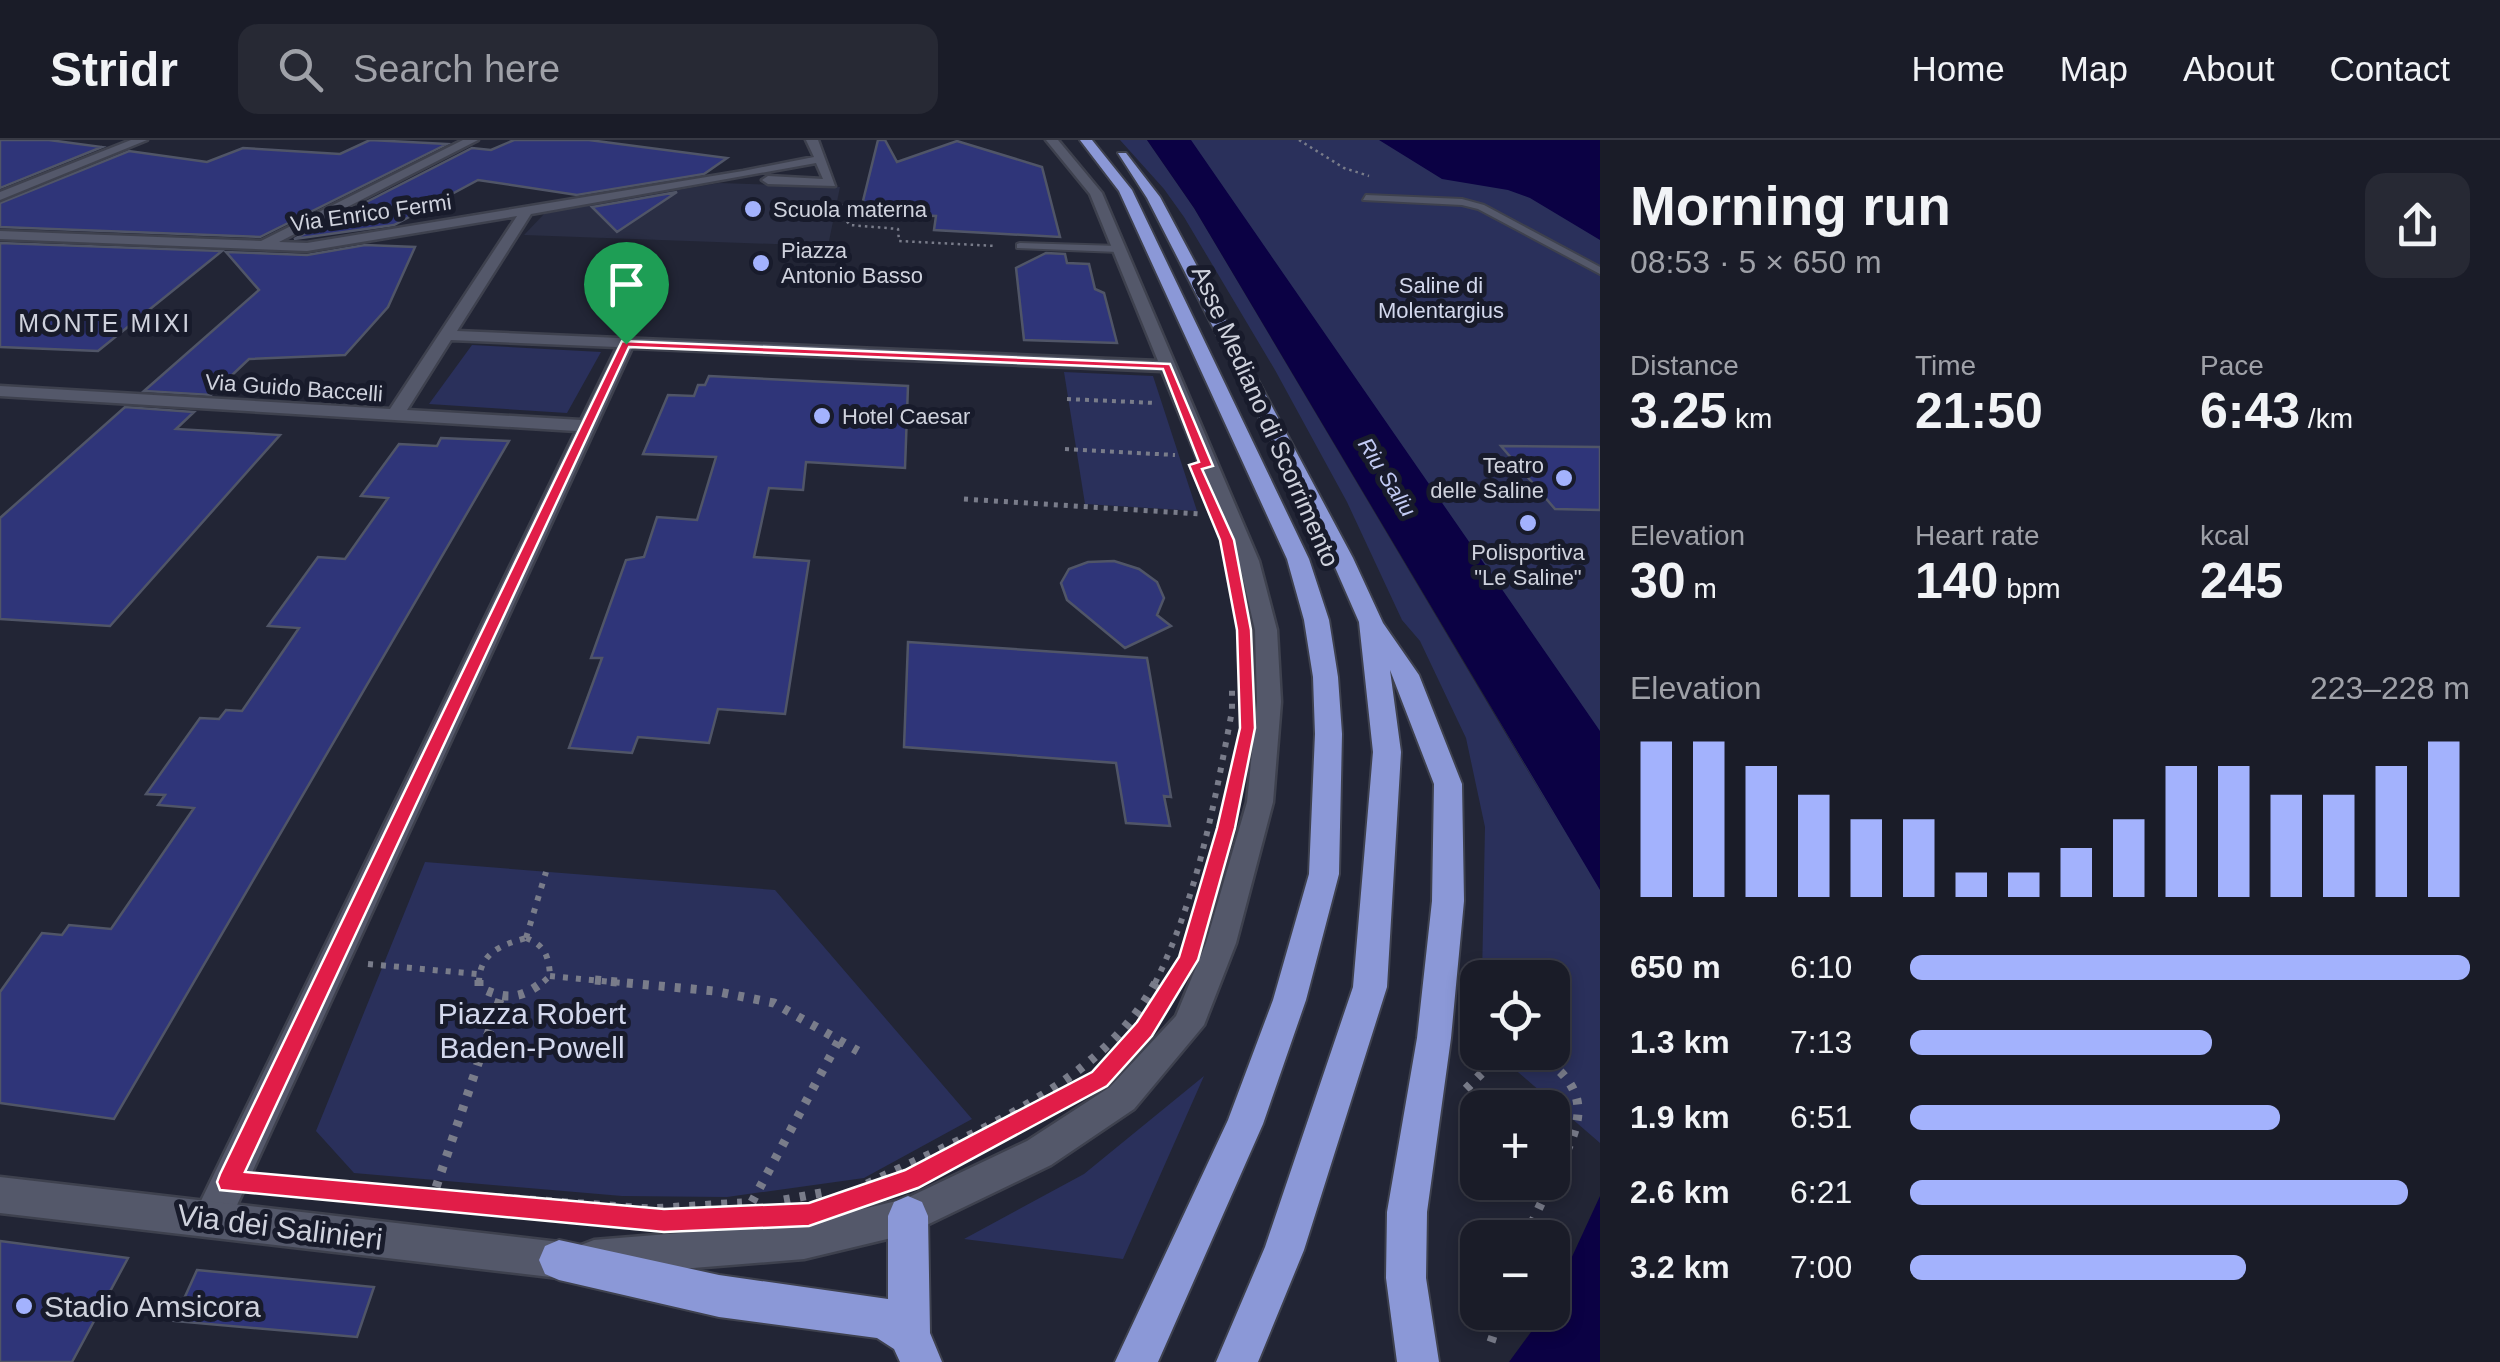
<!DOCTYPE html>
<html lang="en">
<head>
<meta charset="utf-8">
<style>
	body { margin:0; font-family:Arial,sans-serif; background:#272934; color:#f1f3f6; height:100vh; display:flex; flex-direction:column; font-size:38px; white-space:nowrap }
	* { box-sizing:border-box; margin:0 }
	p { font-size:32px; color:#9fa1a8 }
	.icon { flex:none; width:55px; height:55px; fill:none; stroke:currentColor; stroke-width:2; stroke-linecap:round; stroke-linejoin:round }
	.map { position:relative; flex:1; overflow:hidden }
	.drawer { display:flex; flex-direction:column; background:#1a1c28; width:900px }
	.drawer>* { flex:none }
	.fabs { position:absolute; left:1460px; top:820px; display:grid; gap:20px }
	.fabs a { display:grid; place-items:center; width:110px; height:110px; border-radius:20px; background:#1a1c28; box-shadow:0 5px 15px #0003,0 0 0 2px #383a45; font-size:50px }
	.pin { position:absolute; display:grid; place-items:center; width:85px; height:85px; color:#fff; margin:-102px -42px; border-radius:50% 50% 50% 0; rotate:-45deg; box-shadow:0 0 10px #0007 }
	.pin .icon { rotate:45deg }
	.round { display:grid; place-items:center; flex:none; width:105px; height:105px; border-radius:20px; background:#272934 }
	.headline { display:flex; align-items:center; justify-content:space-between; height:170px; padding:0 30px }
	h1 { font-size:55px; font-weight:700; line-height:75px }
	.metrics { display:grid; grid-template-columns:repeat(3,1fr); gap:15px; height:170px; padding:10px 30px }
	.metrics div { display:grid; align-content:center }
	.metrics b { font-size:50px; font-weight:700 }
	.metrics small { font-size:28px; font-weight:400 }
	.metrics p { font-size:28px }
	.chart { height:280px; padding:20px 30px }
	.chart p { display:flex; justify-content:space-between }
	.chart svg { width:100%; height:180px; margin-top:10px; stroke:#a3b2fd; stroke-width:6 }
	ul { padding:0 30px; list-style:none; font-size:32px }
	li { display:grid; grid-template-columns:160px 120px 1fr; align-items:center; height:75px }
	li i { height:25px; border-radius:12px; background:#a3b2fd }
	header { display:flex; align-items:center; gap:60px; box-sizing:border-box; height:140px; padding:0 50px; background:#1a1c28; border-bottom:2px solid #383a45 }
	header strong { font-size:48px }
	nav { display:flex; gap:55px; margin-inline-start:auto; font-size:35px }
	.search { width:700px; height:90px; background:#272934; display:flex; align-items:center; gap:25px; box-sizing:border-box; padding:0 35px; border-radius:20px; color:#9fa1a8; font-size:38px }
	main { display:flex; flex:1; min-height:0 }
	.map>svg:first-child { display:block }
	.built { fill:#2a2e44 }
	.green { fill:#2a305b }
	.water { fill:#0b0144 }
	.building { fill:#2f3579; stroke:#505567; stroke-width:2.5 }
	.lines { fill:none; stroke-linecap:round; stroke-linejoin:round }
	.service-casing { stroke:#3e414e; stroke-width:4 }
	.minor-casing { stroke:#3e414e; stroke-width:5 }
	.tertiary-casing { stroke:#3e414e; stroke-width:5 }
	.trunk-casing { stroke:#3e414e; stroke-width:4 }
	.path-far4 { stroke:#797c8a; stroke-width:2.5; stroke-dasharray:2.5 4; stroke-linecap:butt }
	.path-far3 { stroke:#797c8a; stroke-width:4; stroke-dasharray:4 5; stroke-linecap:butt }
	.path-far2 { stroke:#797c8a; stroke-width:5; stroke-dasharray:4 6; stroke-linecap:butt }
	.path-far1 { stroke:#797c8a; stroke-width:6; stroke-dasharray:5 8; stroke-linecap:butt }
	.path { stroke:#797c8a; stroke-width:9; stroke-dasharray:6 10; stroke-linecap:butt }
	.service { fill:#54586a; fill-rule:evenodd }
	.minor { fill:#54586a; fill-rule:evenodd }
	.tertiary { fill:#54586a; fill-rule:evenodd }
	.trunk { fill:#8b98d7; fill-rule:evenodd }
	.route { fill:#e11d48; stroke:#fff; stroke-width:2.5; fill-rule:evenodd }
	.poi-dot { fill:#a3b2fd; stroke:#181b2b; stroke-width:4 }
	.labels { text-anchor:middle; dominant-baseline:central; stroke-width:10; stroke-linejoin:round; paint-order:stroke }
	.far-poi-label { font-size:22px; fill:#cfd2dd; stroke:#181b2b; text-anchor:start }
	.far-street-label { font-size:22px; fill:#cfd2dd; stroke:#181b2b }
	.far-park-label { font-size:22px; fill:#d3d8ed; stroke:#181b2b }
	.far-water-label { font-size:22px; font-style:italic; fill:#c2cbf4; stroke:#181b2b }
	.far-quarter-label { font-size:25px; letter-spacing:2.5px; fill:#cfd2dd; stroke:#181b2b }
	.street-label { font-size:25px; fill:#cfd2dd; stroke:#181b2b }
	.near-park-label { font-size:30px; fill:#d3d8ed; stroke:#181b2b }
	.near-street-label { font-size:30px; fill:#cfd2dd; stroke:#181b2b }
	.near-poi-label { font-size:30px; fill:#cfd2dd; stroke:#181b2b; text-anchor:start }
</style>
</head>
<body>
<header>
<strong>Stridr</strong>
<div class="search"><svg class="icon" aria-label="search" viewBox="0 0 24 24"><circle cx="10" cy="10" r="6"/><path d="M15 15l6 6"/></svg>Search here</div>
<nav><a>Home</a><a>Map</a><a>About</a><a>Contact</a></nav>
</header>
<main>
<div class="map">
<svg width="1600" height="1222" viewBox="0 0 1600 1222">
	<rect width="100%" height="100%" fill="#222535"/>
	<path class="built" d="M 719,43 L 840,47 L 828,106 L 524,95 L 545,73 Z"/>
	<path class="green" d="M 1120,0 L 1147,0 L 1194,68 L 1561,687 L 1201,68 L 1150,0 L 1600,0 L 1600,1003 L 1496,913 L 1552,912 L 1552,838 L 1482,837 L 1485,687 L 1466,598 L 1420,501 L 1402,480 L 1347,362 L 1275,230 L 1184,77 L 1164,49 Z
		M 472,205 L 601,212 L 567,273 L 429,264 Z
		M 1064,232 L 1153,236 L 1197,371 L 1085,364 Z
		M 425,722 L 775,750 L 972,979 L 864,1038 L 727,1057 L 622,1056 L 354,1033 L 316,991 Z
		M 1204,936 L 1123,1119 L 964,1099 L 1084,1034 Z"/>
	<path class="water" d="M 1147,0 L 1191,0 L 1600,591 L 1600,750 L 1194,68 Z
		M 1379,0 L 1600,0 L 1600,100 L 1530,58 L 1508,50 L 1442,39 Z
		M 1600,1056 L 1600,1222 L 1509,1222 L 1545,1173 L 1552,1172 L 1553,1158 Z"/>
	<path class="building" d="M 0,0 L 49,0 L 102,7 L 0,48 Z
		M 370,0 L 447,4 L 260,97 L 0,87 L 0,63 L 129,11 L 207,22 L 243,8 L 340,14 Z
		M 514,0 L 589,0 L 727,18 L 704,34 L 577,55 L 478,40 L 394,85 L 294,99 L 472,8 L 491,10 Z
		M 878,0 L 885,0 L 897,22 L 957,1 L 1042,27 L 1060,97 L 934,90 L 936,76 L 860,73 Z
		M 677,52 L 617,92 L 592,67 Z
		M 0,103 L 222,111 L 98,211 L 0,207 Z
		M 365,105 L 415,107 L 388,167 L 345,215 L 249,219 L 211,255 L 144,251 L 259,150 L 226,112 L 307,115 Z
		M 1046,113 L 1065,114 L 1067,123 L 1089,124 L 1095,149 L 1104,153 L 1117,203 L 1024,200 L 1016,128 Z
		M 709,236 L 908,246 L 905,328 L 806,322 L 803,350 L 769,348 L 754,417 L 809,421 L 785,574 L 718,569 L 709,603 L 638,597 L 632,613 L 569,608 L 602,518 L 591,518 L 626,420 L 644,417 L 657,377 L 697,380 L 716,317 L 643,314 L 668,255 L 694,256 L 698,245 L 705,245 Z
		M 125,267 L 194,272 L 176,289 L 280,295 L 110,486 L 0,479 L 0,378 Z
		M 441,298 L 509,301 L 114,979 L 0,963 L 0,852 L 42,793 L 62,795 L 69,785 L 111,789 L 194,668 L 158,665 L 165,655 L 146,654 L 200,578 L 219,579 L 226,570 L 242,571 L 299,488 L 268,486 L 318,417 L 345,419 L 388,358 L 361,356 L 399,304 L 437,306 Z
		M 1501,306 L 1600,307 L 1600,370 L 1555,369 Z
		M 1114,421 L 1139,429 L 1157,442 L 1164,458 L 1157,475 L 1171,486 L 1125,508 L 1067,460 L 1061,443 L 1069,429 L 1088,422 Z
		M 908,502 L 1147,518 L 1171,657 L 1164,656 L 1170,686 L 1126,683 L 1116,623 L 904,607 Z
		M 0,1101 L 128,1118 L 72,1222 L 0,1222 Z
		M 197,1130 L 374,1147 L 357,1197 L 174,1181 Z"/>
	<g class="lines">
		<defs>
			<path id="service" d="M 1366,55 L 1462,59 L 1484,65 L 1600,127 L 1600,134 L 1478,69 L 1462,65 L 1363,60 Z
				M 1020,103 L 1119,106 L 1124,109 L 1119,112 L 1017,108 L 1017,104 Z"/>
			<path id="minor" d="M 463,0 L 478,0 L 279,102 L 307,103 L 743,31 L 814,17 L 806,0 L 818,0 L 835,46 L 768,44 L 762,40 L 768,36 L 823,39 L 816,23 L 531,74 L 457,191 L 1158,221 L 1090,54 L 1046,0 L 1058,0 L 1102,53 L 1259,421 L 1277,490 L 1281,562 L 1273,662 L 1236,803 L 1204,885 L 1134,969 L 1051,1025 L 908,1094 L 804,1119 L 594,1136 L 581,1131 L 576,1118 L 581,1105 L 594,1100 L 804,1083 L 905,1059 L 1027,1001 L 1110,947 L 1176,876 L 1206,803 L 1247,662 L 1257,562 L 1255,490 L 1239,421 L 1162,231 L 632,208 L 225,1091 L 212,1096 L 199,1091 L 194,1078 L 199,1065 L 576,291 L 0,256 L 0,246 L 390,269 L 517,76 L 307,111 L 0,99 L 0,91 L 261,101 ZM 451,200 L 617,207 L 581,280 L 407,270 Z"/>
			<path id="tertiary" d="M 131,0 L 147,0 L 0,60 L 0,52 Z
				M 0,1037 L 559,1102 L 572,1107 L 577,1120 L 572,1133 L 559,1138 L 0,1073 Z"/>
			<path id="trunk" d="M 1080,0 L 1092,0 L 1132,50 L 1309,419 L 1329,480 L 1338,537 L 1342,594 L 1339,734 L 1306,860 L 1263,984 L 1158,1222 L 1115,1222 L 1228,980 L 1273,860 L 1309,734 L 1315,594 L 1313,537 L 1304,480 L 1287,419 L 1119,51 Z
				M 1118,13 L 1126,13 L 1160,57 L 1353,418 L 1383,483 L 1419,535 L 1462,644 L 1464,761 L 1451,898 L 1427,1072 L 1426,1138 L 1439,1222 L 1397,1222 L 1386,1138 L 1387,1072 L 1417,898 L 1432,761 L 1434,644 L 1390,530 L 1401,612 L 1387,847 L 1304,1110 L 1258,1222 L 1216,1222 L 1265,1107 L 1353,847 L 1373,612 L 1359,482 L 1331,418 L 1147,58 Z
				M 908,1056 L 922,1062 L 928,1076 L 930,1193 L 942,1222 L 900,1222 L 894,1209 L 877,1198 L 719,1177 L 559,1140 L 545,1134 L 539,1120 L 545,1106 L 559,1100 L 719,1135 L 888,1159 L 888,1076 L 894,1062 Z"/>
		</defs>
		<use href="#service" class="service-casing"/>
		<use href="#minor" class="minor-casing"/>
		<use href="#tertiary" class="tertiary-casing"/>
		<use href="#trunk" class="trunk-casing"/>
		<path class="path-far4" d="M 1299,0 L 1344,28 L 1369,36
			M 841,64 L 842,76 L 850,85 L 898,89 L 899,101 L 996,106"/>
		<path class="path-far3" d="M 1067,259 L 1156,263
			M 1065,309 L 1175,315"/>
		<path class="path-far2" d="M 964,359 L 1200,374"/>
		<path class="path-far1" d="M 526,798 C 545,805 549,817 550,836 L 542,843
			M 526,798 L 546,732
			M 368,824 L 477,834
			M 550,836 L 623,843
			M 479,843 C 479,813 501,805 526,798
			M 1155,843 C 1198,756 1214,665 1232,571 L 1232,550"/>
		<path class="path" d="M 479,840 L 479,847 C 506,861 522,859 545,840
			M 595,840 L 714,851 L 774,863 L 858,911
			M 1535,912 C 1596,951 1583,983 1552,1039
			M 1466,949 L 1503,912
			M 867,1044 C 968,995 1103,945 1157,840
			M 434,1053 L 650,1069 L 742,1063
			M 784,1060 L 826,1052
			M 431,1062 L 500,859
			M 752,1062 L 839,900
			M 439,1063 L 596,1075
			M 1525,1098 L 1551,1042
			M 1491,1202 L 1501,1172"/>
		<use href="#service" class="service"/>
		<use href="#minor" class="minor"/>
		<use href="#tertiary" class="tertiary"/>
		<use href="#trunk" class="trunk"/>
	</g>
	<path class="route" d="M 622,201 L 1170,224 L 1213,326 L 1202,329 L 1234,400 L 1251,490 L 1255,588 L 1235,688 L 1198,820 L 1152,896 L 1107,946 L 918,1048 L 809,1086 L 664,1092 L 220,1050 L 217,1042 L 220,1034 ZM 629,207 L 1163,229 L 1199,322 L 1189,325 L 1220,400 L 1237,490 L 1240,588 L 1217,688 L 1179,817 L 1137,882 L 1092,932 L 905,1030 L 809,1063 L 664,1069 L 245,1032 Z"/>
	<g class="poi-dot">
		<circle cx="753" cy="69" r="10"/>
		<circle cx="761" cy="123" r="10"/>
		<circle cx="822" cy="276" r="10"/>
		<circle cx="1564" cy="338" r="10"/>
		<circle cx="1528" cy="383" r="10"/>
		<circle cx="24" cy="1166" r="10"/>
	</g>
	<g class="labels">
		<g class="far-poi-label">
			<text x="773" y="69">Scuola materna</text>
			<text x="781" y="110">Piazza<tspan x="781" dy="25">Antonio Basso</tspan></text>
			<text x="842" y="276">Hotel Caesar</text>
			<text x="1544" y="325" text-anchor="end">Teatro<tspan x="1544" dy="25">delle Saline</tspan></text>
			<text x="1528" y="412" text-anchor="middle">Polisportiva<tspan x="1528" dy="25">"Le Saline"</tspan></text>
		</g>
		<g class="far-street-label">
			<text transform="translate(371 73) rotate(-8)">Via Enrico Fermi</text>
			<text transform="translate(294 248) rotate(4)">Via Guido Baccelli</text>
		</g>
		<g class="far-park-label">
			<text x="1441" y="145">Saline di<tspan x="1441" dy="25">Molentargius</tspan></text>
		</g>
		<g class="far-water-label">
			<text transform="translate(1387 337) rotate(58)">Riu Saliu</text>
		</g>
		<g class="far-quarter-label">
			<text x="105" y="183">MONTE MIXI</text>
		</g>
		<g class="street-label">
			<text transform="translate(1266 276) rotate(66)">Asse Mediano di Scorrimento</text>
		</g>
		<g class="near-park-label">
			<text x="532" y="873">Piazza Robert<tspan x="532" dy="34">Baden-Powell</tspan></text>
		</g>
		<g class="near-street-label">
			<text transform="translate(280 1087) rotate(7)">Via dei Salinieri</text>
		</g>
		<g class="near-poi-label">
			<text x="44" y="1166">Stadio Amsicora</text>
		</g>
	</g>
</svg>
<div class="fabs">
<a><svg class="icon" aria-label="locate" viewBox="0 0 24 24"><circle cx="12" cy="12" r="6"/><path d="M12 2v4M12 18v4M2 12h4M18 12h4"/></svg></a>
<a>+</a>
<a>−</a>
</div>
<div class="pin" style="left:626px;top:204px;background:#1e9e55"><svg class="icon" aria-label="arrive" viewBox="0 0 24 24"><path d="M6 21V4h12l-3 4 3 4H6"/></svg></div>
</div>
<section class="drawer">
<div class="headline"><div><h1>Morning run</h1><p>08:53 · 5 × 650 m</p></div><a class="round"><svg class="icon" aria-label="share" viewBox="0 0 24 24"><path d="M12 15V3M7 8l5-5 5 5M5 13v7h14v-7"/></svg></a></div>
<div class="metrics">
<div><p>Distance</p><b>3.25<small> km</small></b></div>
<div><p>Time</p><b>21:50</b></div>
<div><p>Pace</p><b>6:43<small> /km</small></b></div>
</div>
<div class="metrics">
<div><p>Elevation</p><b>30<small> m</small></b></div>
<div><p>Heart rate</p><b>140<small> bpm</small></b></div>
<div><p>kcal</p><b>245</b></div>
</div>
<div class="chart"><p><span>Elevation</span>223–228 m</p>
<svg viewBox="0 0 160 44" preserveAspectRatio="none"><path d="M5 44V6M15 44V6M25 44V12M35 44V19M45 44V25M55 44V25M65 44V38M75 44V38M85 44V32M95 44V25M105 44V12M115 44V12M125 44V19M135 44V19M145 44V12M155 44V6"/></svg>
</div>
<ul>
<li><b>650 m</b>6:10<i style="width:100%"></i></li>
<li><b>1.3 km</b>7:13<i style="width:54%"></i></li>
<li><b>1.9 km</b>6:51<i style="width:66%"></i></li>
<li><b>2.6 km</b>6:21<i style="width:89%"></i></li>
<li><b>3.2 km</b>7:00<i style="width:60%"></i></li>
</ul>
</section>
</main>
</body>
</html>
